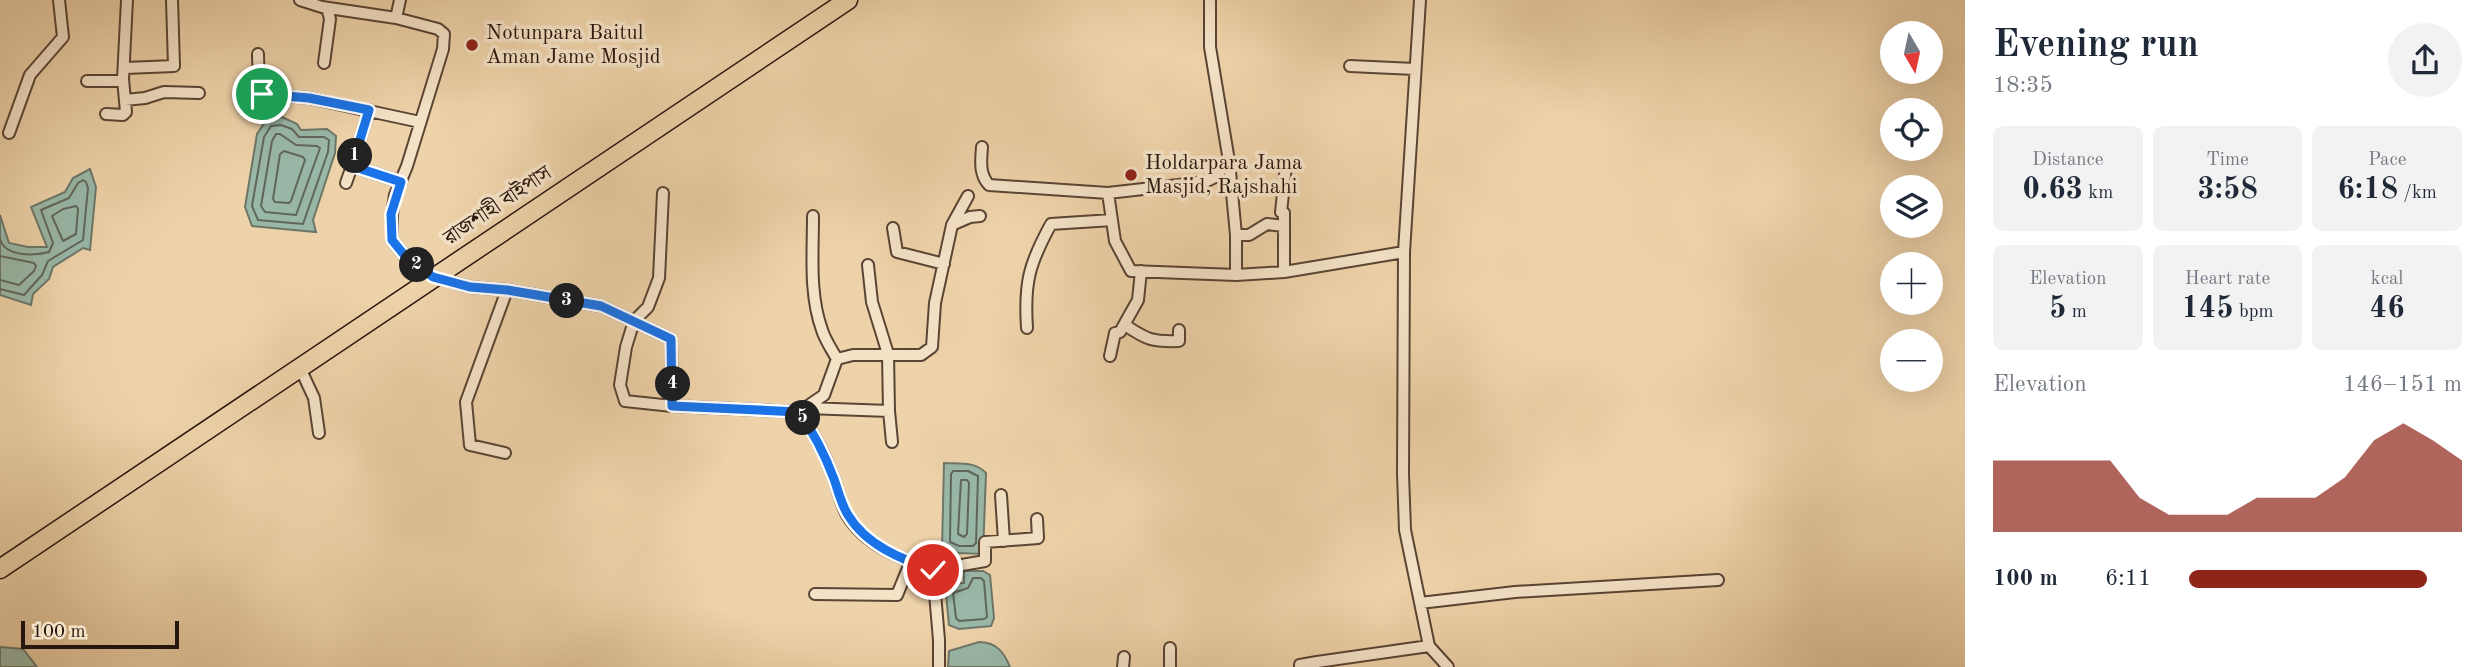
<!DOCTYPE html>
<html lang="en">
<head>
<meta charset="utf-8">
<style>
	body { margin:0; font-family:"Old Standard TT","Noto Serif Bengali",serif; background:#f2f2f3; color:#1f2937; height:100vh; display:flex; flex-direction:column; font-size:26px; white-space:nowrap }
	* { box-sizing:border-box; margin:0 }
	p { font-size:23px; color:#747a83 }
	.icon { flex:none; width:38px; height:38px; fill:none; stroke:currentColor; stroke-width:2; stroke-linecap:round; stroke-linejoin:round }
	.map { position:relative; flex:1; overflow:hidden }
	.panel { display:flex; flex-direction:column; background:#fff; width:525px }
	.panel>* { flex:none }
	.needle { width:46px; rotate:171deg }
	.tools { position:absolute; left:1880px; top:21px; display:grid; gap:14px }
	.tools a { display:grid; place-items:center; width:63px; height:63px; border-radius:50%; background:#fff; box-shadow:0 7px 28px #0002; font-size:35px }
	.scale { position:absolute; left:21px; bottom:18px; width:158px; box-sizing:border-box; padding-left:7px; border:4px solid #28150d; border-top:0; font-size:19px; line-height:24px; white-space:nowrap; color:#28150d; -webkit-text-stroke:5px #f4e2c7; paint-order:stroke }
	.pin { position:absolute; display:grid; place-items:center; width:60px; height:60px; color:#fff; margin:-30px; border:4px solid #fff; border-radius:50%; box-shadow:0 2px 7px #0007 }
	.km { position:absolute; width:35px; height:35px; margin:-18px; border-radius:50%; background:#222; color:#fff; font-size:19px; line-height:35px; text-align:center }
	.round { display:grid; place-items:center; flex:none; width:74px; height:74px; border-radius:37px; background:#f2f2f3 }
	.headline { display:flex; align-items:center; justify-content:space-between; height:119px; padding:0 28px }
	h1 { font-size:38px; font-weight:800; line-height:52px }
	.metrics { display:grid; grid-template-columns:repeat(3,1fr); gap:10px; height:119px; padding:7px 28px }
	.metrics div { display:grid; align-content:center; border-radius:10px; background:#f2f2f3; text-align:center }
	.metrics b { font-size:30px; font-weight:800 }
	.metrics small { font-size:19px; font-weight:400 }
	.metrics p { font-size:19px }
	.chart { height:196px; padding:14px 28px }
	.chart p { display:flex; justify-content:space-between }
	.chart svg { width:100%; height:126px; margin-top:7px; fill:#8f2418; opacity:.7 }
	ul { padding:0 28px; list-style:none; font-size:23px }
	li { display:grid; grid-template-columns:112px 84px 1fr; align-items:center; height:52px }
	li i { height:18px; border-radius:9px; background:#8f2418 }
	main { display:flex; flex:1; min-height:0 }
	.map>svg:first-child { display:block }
	.water { fill:#99b8a8; stroke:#6c776a; stroke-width:2 }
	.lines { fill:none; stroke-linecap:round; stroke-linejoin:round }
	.shore { stroke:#60665a; stroke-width:2 }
	.minor-casing { stroke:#5a4434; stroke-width:14 }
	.trunk-casing { stroke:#28150d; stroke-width:21 }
	.minor { stroke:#f4e2c7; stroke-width:10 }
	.trunk { stroke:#eed2a9; stroke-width:18 }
	.route-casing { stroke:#fff; stroke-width:14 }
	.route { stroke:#1a73e8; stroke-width:9 }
	.poi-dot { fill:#8f2418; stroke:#f4e2c7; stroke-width:2.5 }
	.labels { text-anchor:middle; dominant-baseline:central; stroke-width:7; stroke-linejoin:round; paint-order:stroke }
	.poi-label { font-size:21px; fill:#28150d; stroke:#f4e2c7; text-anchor:start }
	.street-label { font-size:21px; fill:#28150d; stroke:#f4e2c7 }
</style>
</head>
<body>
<main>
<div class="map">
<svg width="1965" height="667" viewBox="0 0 1965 667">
	<rect width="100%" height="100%" fill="#eed2a9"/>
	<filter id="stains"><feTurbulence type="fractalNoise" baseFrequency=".00286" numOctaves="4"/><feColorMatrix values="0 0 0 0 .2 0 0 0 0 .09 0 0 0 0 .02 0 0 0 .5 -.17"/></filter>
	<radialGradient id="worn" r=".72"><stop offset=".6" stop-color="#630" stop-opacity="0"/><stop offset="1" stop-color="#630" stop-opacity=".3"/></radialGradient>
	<path class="water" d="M 282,117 L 297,124 L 301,130 L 327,129 L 336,136 L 335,153 L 313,220 L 316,232 L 252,226 L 245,207 L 257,134 L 267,119 Z
		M 90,169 L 96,187 L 90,250 L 83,248 L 53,267 L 49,279 L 33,294 L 31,305 L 0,295 L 0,215 L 9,243 L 28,247 L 47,247 L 31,207 L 65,192 L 73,178 Z
		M 944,463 C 958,464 975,461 986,473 L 983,554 L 958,553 L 942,549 Z
		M 964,571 L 983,571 L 990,575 L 994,618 L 991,626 L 959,629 L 949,625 L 945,583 L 964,583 Z
		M 979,642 C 996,642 1004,652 1010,667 L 948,667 L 949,651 Z
		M 0,647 L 23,649 L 37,667 L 0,667 Z"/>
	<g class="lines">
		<path class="shore" d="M 281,125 L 292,129 L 299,137 L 324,137 L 329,140 L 328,152 L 303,224 L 258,220 L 252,206 L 264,137 L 271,126 Z
			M 280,134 L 296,145 L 317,146 L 320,148 L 296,215 L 265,212 L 261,206 L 272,141 L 276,134 Z
			M 284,151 L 303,157 L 305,160 L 291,201 L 289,203 L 275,202 L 273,199 L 280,154 Z
			M 76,206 L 78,209 L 76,234 L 63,241 L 52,216 L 63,209 Z
			M 0,239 C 5,257 34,256 49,252 L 53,243 L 41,210 L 69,198 L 78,183 L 83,180 L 86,182 L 88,188 L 83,240 L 48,261 L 42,275 L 24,295 L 0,289
			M 0,256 L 34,263 L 36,266 L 34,271 L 19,285 L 0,280
			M 953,471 L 968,471 L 978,476 L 976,543 L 973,546 L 959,546 L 950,542 L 951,474 Z
			M 961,480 L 967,480 L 969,483 L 967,534 L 964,537 L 958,534 Z
			M 973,578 L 981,578 L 984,581 L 987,617 L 984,619 L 959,621 L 956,618 L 953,593 L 968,588 Z"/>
		<defs>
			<path id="minor" d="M 300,0 L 322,7 L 396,18 L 438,29 L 444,34 L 443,49 L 407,166 L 395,195 L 392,214 L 392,240 L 406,257 L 434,277 L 470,287 L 507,290 L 601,306 L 671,339 L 672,406 L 799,412 C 814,433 825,454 834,479 C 838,490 841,504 847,515 C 865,545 901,559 933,570 L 939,640 L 939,667
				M 1210,0 L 1210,47 L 1229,161 L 1215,177 L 1205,182 L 1108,193 L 1115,241 L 1131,271 L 1236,275 L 1284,272 L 1404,252
				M 1420,0 L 1404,252 L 1403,474 L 1405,530 L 1429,646 L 1448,667
				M 396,18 L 400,0
				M 258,54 L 259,92 L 263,94 L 309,98 L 420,122
				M 324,63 L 330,19 L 327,8
				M 1350,66 L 1415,69
				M 125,68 L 174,66 L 172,0
				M 87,81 L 123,81
				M 125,100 L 145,98 L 164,92 L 199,93
				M 369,110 L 352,166 L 401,182
				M 106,114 L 123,115 L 126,112 L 123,79 L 127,0
				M 9,133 L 30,75 L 63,37 L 59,0
				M 982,147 C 981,161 979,174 989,185 L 1108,193
				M 1229,161 L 1236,235 L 1236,275
				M 346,183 L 352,166
				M 663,193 L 659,278 L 648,307 L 634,321 L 626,347 L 620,385 L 625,401 L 672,406
				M 813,216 C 813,254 809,294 822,330 C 825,340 832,350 837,359
				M 954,224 L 970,217 L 980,216
				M 893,228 L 897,252 L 944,264
				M 1236,235 L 1249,235 L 1267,224 L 1284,226
				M 1284,272 L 1284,213 L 1281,212 L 1286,166
				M 1125,325 C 1147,340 1153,342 1179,341 L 1179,330
				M 1027,328 C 1024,283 1029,264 1051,224 L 1112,220
				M 1110,356 L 1115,333 L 1120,332 L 1138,300 L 1141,271
				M 300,368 L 314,398 L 319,433
				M 807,408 L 889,411 L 888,354 L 872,302 L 868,265
				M 889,411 L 892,442
				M 799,412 L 824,395 L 837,359 L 853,355 L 921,355 L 932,347 L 935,303 L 952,225 L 968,196
				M 505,453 L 470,445 L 466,402 L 507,290
				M 1001,495 L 1004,541
				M 933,570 L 985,561 L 985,542 L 1038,538 L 1037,519
				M 815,594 L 897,595 L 911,561
				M 1420,603 L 1515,592 L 1718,580
				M 1170,648 L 1170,667
				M 1123,667 L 1124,657
				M 1300,667 L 1300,665 L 1317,662 L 1429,646"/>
			<path id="trunk" d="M 0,569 L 848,0"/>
		</defs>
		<use href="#minor" class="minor-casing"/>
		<use href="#trunk" class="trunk-casing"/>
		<use href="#minor" class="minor"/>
		<use href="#trunk" class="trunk"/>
	</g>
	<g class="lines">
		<defs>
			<path id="route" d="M 262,94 L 309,98 L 369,110 L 352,166 L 401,182 L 391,214 L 392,240 L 406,257 L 433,277 L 470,287 L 507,290 L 601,306 L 671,339 L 672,406 L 799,412 C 814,433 825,455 834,479 C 838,490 841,504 848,515 C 866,545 901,559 933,570"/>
		</defs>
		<use href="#route" class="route-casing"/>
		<use href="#route" class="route"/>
	</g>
	<g class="poi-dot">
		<circle cx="472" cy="45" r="7"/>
		<circle cx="1131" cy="175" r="7"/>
	</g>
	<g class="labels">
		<g class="poi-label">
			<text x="486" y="33">Notunpara Baitul<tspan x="486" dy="24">Aman Jame Mosjid</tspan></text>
			<text x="1145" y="163">Holdarpara Jama<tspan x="1145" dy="24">Masjid, Rajshahi</tspan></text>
		</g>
		<g class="street-label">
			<text transform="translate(498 206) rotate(-34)">রাজশাহী বাইপাস</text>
		</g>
	</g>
	<rect width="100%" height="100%" filter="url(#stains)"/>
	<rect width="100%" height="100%" fill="url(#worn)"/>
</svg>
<div class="tools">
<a><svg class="needle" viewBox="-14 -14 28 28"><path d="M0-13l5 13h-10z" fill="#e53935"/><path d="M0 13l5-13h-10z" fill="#747a83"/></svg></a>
<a><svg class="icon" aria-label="locate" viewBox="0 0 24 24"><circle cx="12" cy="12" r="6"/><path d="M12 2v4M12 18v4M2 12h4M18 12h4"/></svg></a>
<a><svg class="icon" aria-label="layers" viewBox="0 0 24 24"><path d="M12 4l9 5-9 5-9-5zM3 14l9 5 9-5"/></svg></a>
<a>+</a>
<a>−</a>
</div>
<div class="scale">100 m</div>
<div class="pin" style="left:262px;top:94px;background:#1e9e55"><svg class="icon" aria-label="arrive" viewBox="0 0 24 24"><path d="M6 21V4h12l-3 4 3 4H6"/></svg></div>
<div class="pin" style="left:933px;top:570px;background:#d93025"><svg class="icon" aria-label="check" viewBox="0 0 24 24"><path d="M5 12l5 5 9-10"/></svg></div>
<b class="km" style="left:355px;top:156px">1</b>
<b class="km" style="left:417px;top:265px">2</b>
<b class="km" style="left:567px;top:301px">3</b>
<b class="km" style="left:673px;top:384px">4</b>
<b class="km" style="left:803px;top:418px">5</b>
</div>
<section class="panel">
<div class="headline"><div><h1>Evening run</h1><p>18:35</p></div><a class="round"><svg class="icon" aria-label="share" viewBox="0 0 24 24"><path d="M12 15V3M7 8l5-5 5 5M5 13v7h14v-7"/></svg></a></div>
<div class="metrics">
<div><p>Distance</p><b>0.63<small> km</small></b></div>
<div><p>Time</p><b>3:58</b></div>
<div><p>Pace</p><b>6:18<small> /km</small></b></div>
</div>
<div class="metrics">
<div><p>Elevation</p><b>5<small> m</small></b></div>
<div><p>Heart rate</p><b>145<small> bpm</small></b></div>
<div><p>kcal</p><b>46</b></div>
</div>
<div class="chart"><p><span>Elevation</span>146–151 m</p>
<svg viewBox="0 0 160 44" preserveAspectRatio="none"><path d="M0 44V19L10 19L20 19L30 19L40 19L50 32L60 38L70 38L80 38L90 32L100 32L110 32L120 25L130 12L140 6L150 12L160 19V44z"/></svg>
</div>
<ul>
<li><b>100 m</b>6:11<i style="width:87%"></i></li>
</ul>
</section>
</main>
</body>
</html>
